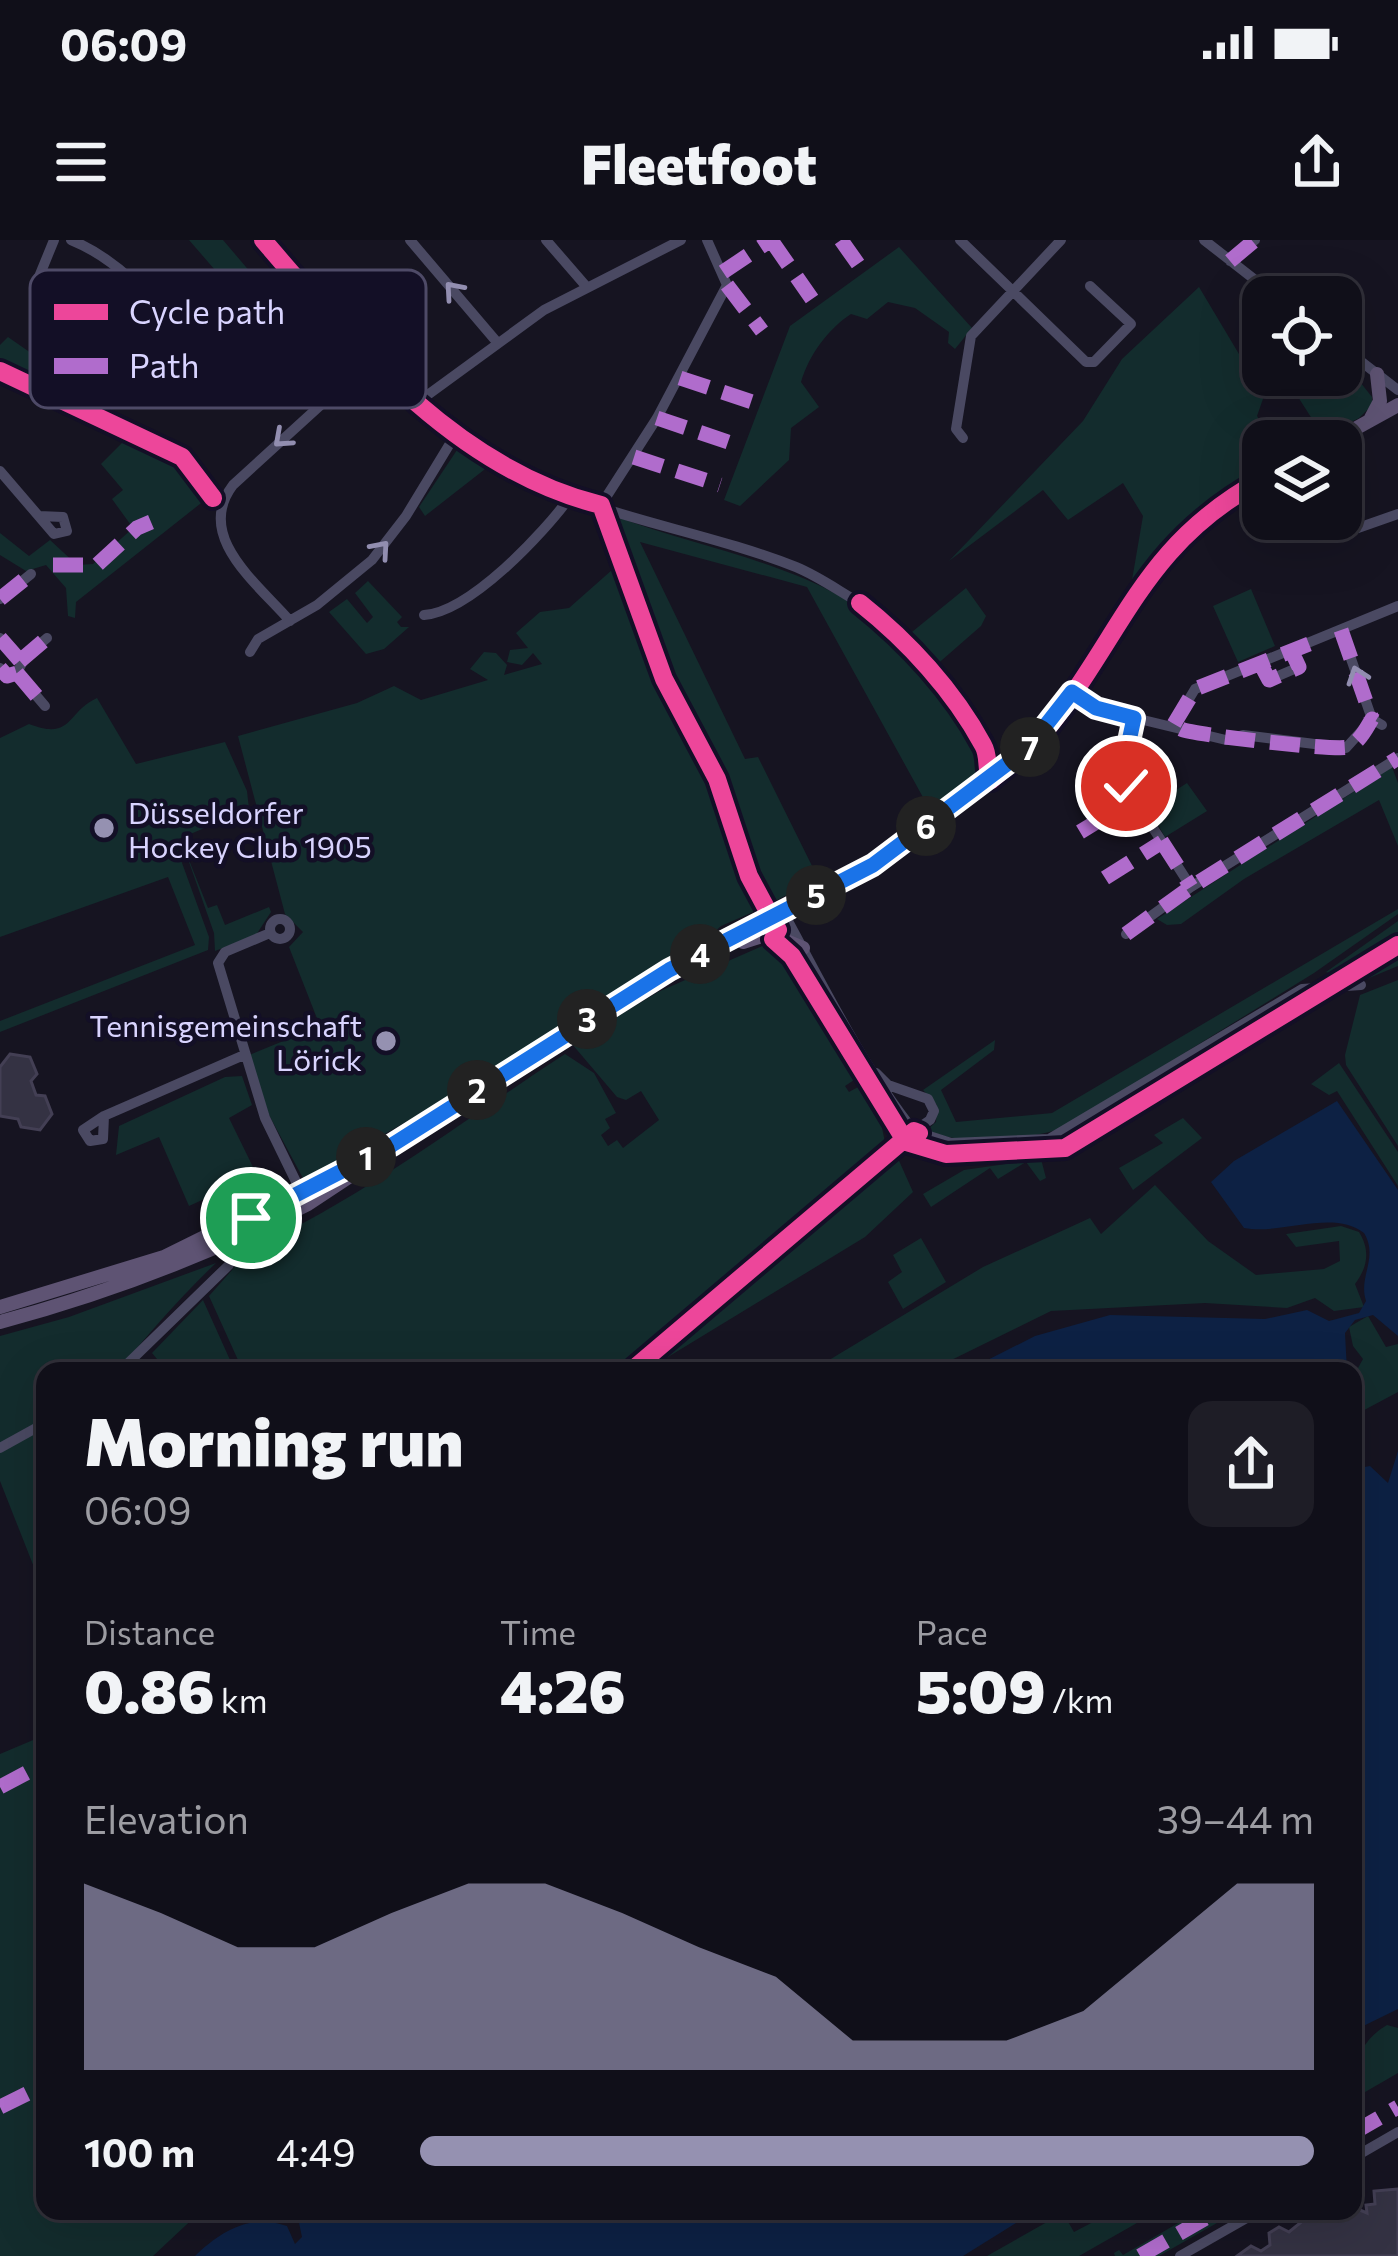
<!DOCTYPE html>
<html lang="en">
<head>
<meta charset="utf-8">
<style>
	body { margin:0; font-family:Commissioner,sans-serif; background:#1e1d26; color:#f1f3f6; height:100vh; display:flex; flex-direction:column; font-size:45px; white-space:nowrap }
	* { box-sizing:border-box; margin:0 }
	p { font-size:39px; color:#9c9ca2 }
	.icon { flex:none; width:66px; height:66px; fill:none; stroke:currentColor; stroke-width:2; stroke-linecap:round; stroke-linejoin:round }
	.map { position:relative; flex:1; overflow:hidden }
	.panel { position:absolute; left:36px; top:1122px; width:1326px; height:858px; display:flex; flex-direction:column; background:#100f19; border-radius:24px; box-shadow:0 12px 48px #0002,0 0 0 3px #302f38 }
	.panel>* { flex:none }
	.buttons { position:absolute; left:1242px; top:36px; display:grid; gap:24px }
	.buttons a { display:grid; place-items:center; width:120px; height:120px; border-radius:24px; background:#100f19; box-shadow:0 12px 48px #0002,0 0 0 3px #302f38; font-size:60px }
	.pin { position:absolute; display:grid; place-items:center; width:102px; height:102px; color:#fff; margin:-51px; border:6px solid #fff; border-radius:50%; box-shadow:0 3px 12px #0007 }
	.km { position:absolute; width:60px; height:60px; margin:-30px; border-radius:50%; background:#222; color:#fff; font-size:33px; line-height:60px; text-align:center }
	.round { display:grid; place-items:center; flex:none; width:126px; height:126px; border-radius:24px; background:#1e1d26 }
	.headline { display:flex; align-items:center; justify-content:space-between; height:204px; padding:0 48px }
	h1 { font-size:66px; font-weight:800; line-height:90px }
	.stats { display:grid; grid-template-columns:repeat(3,1fr); gap:18px; height:204px; padding:12px 48px }
	.stats div { display:grid; align-content:center }
	.stats b { font-size:60px; font-weight:800 }
	.stats small { font-size:33px; font-weight:400 }
	.stats p { font-size:33px }
	.chart { height:336px; padding:24px 48px }
	.chart p { display:flex; justify-content:space-between }
	.chart svg { width:100%; height:216px; margin-top:12px; fill:#9591b1; opacity:.7 }
	ul { padding:0 48px; list-style:none; font-size:39px }
	li { display:grid; grid-template-columns:192px 144px 1fr; align-items:center; height:90px }
	li i { height:30px; border-radius:15px; background:#9591b1 }
	.status { display:flex; justify-content:space-between; align-items:center; height:84px; padding:0 60px; background:#100f19; direction:ltr }
	.status svg { height:33px; fill:currentColor }
	header { display:flex; justify-content:space-between; align-items:center; height:156px; padding:0 48px; background:#100f19; font-size:54px; font-weight:800 }
	.map>svg:first-child { display:block }
	.green { fill:#132c2d }
	.water { fill:#0d2144 }
	.building { fill:#343243; stroke:#433f54; stroke-width:3 }
	.lines { fill:none; stroke-linecap:round; stroke-linejoin:round }
	.minor { stroke:#4a4962; stroke-width:10 }
	.major { stroke:#5e5373; stroke-width:14 }
	.quiet { stroke:#b06ccc; stroke-width:15; stroke-dasharray:30 15; stroke-linecap:butt }
	.cycleway-casing { stroke:#130f26; stroke-width:26 }
	.cycleway { stroke:#ed469a; stroke-width:18 }
	.oneway { stroke:#928eb0 }
	.route-casing { stroke:#fff; stroke-width:24 }
	.route { stroke:#1a73e8; stroke-width:15 }
	.poi-dot { fill:#9591b1; stroke:#130f26; stroke-width:4.5 }
	.labels { text-anchor:middle; dominant-baseline:central; stroke-width:9; stroke-linejoin:round; paint-order:stroke }
	.poi-label { font-size:30px; fill:#d9d4ff; stroke:#130f26; text-anchor:start }
	.key { fill:#130f26; stroke:#4e4a67; stroke-width:3 }
	.key-label { font-size:33px; fill:#d9d4ff }
</style>
</head>
<body>
<div class="status"><b>06:09</b><svg viewBox="0 0 49 12"><path d="M0 12V9h3v3zM5 12V6h3v6zM10 12V3h3v9zM15 12V0h3v12zM26 1h20v11H26zM47 4h2v5h-2z"/></svg></div>
<header><svg class="icon" aria-label="menu" viewBox="0 0 24 24"><path d="M4 6h16M4 12h16M4 18h16"/></svg>Fleetfoot<svg class="icon" aria-label="share" viewBox="0 0 24 24"><path d="M12 15V3M7 8l5-5 5 5M5 13v7h14v-7"/></svg></header>
<div class="map">
<svg width="1398" height="2016" viewBox="0 0 1398 2016">
	<rect width="100%" height="100%" fill="#161421"/>
	<path class="green" d="M 189,0 L 223,0 L 269,54 L 266,57 L 269,62 L 254,75 Z
		M 899,7 L 972,88 L 955,109 L 948,103 L 949,92 L 915,68 L 888,62 L 867,79 L 851,74 C 828,89 809,115 801,142 L 819,167 L 791,188 L 789,220 L 740,266 L 724,260 L 790,86 Z
		M 1199,47 L 1264,156 L 1257,176 L 1272,201 L 1263,201 L 1263,232 C 1208,264 1176,295 1132,340 L 1143,276 L 1123,243 L 1068,280 L 1043,250 L 949,321 L 1083,181 L 1122,119 Z
		M 8,97 L 130,182 L 126,185 L 0,128 L 0,105 Z
		M 1341,118 L 1372,157 L 1372,165 L 1359,178 L 1323,196 L 1284,135 L 1341,135 Z
		M 130,195 L 178,217 L 205,260 L 76,362 L 75,378 L 68,376 L 66,348 L 46,325 L 26,331 L 0,315 L 0,293 L 29,316 L 50,300 L 77,325 L 93,324 L 133,288 L 112,259 L 123,250 L 101,224 Z
		M 459,207 L 489,226 L 425,276 L 419,267 Z
		M 617,277 C 708,311 816,325 890,391 C 910,410 926,435 942,457 C 960,484 978,506 984,538 L 917,588 L 914,584 L 930,570 L 807,347 L 640,302 L 745,519 L 758,517 L 818,638 L 766,666 L 744,615 L 747,611 L 732,579 L 737,575 L 729,556 L 725,555 L 664,432 L 613,285 L 613,278 Z
		M 621,322 L 661,442 L 714,540 L 760,669 L 721,686 L 700,705 L 612,753 L 432,867 L 304,940 L 269,875 L 249,815 L 320,786 L 289,707 L 303,692 L 285,674 L 238,496 L 357,463 L 394,446 L 421,460 L 488,440 L 470,429 L 484,412 L 496,413 L 507,425 L 504,435 L 542,424 L 533,413 L 522,425 L 507,422 L 510,410 L 528,408 L 516,393 L 540,372 L 569,368 Z
		M 368,341 L 402,377 L 397,382 L 401,387 L 409,387 L 384,409 L 366,414 L 329,372 L 347,359 L 367,383 L 373,377 L 355,353 Z
		M 966,348 L 986,376 L 981,386 L 934,427 L 907,396 Z
		M 1251,349 L 1275,406 L 1238,422 L 1213,366 Z
		M 97,458 L 136,524 L 225,502 L 247,551 L 249,569 L 174,601 L 209,697 L 208,710 L 0,792 L 0,781 L 195,705 L 168,637 L 0,697 L 0,498 L 29,484 C 73,501 66,472 97,458 Z
		M 1392,527 L 1398,543 L 1398,606 L 1379,560 L 1244,639 L 1181,684 L 1167,685 L 1157,679 Z
		M 1187,543 L 1207,571 L 1165,597 L 1148,568 Z
		M 183,605 L 208,668 L 217,665 L 225,685 L 269,667 L 271,672 L 256,695 L 215,711 L 214,693 Z
		M 1398,669 L 1398,674 L 1314,733 L 1063,888 C 1027,900 961,907 927,890 L 936,882 L 937,865 L 923,850 L 995,800 L 994,810 L 941,850 L 956,882 L 1052,873 Z
		M 1398,681 L 1398,726 L 1357,743 L 1326,732 Z
		M 767,704 L 774,706 L 828,788 L 854,840 L 845,846 L 849,852 L 858,847 L 882,888 L 886,907 L 871,927 L 626,1131 L 243,1131 L 209,1056 L 240,1021 L 239,1014 C 356,964 459,883 565,814 L 594,833 L 616,873 L 605,879 L 610,888 L 601,895 L 608,906 L 617,900 L 623,908 L 659,880 L 641,851 L 626,860 L 617,857 L 572,804 L 658,752 Z
		M 1398,740 L 1398,906 L 1346,825 L 1345,815 L 1360,755 Z
		M 1339,823 L 1398,912 L 1398,946 L 1337,851 L 1329,855 L 1311,844 Z
		M 242,836 L 252,865 L 229,878 L 253,927 L 257,926 L 246,940 L 189,966 L 159,897 L 116,915 L 119,886 L 225,837 Z
		M 1183,878 L 1202,898 L 1133,950 L 1119,928 L 1163,903 L 1154,895 Z
		M 896,914 L 913,952 L 865,997 L 645,1131 L 635,1131 L 749,1031 Z
		M 1041,919 L 1046,938 L 1040,941 L 1026,922 L 998,939 L 990,928 L 931,967 L 923,954 L 964,930 Z
		M 1155,945 L 1208,1001 L 1256,1035 L 1324,1029 L 1340,1021 L 1339,1001 L 1296,1007 L 1286,994 L 1341,986 L 1359,992 C 1371,1011 1367,1028 1355,1044 L 1364,1067 L 1334,1071 L 1315,1058 L 1287,1068 L 1205,1063 L 1051,1071 L 929,1131 L 811,1131 L 983,1027 L 1090,978 L 1101,994 Z
		M 921,998 L 946,1042 L 903,1069 L 888,1042 L 902,1032 L 893,1015 Z
		M 216,1023 C 178,1059 151,1092 117,1131 L 45,1131 L 45,1181 L 0,1206 L 0,1096 L 69,1077 Z
		M 203,1060 L 235,1131 L 167,1131 L 152,1113 Z
		M 1368,1076 L 1386,1107 L 1398,1104 L 1398,1152 L 1353,1176 L 1353,1137 L 1363,1119 L 1353,1106 L 1349,1087 Z
		M 45,1186 L 45,1355 L 0,1241 L 0,1211 Z
		M 45,1495 L 45,1971 L 201,1971 L 153,2016 L 0,2016 L 0,1514 Z
		M 1387,1785 L 1398,1788 L 1398,1833 L 1353,1859 C 1353,1827 1358,1802 1387,1785 Z
		M 1114,1971 L 1158,1971 L 1079,2016 L 987,2016 L 1063,1973 L 1074,1992 Z
		M 1199,1971 L 1238,1971 L 1159,2016 L 1115,2016 L 1114,2013 L 1119,2010 L 1123,2015 Z"/>
	<path class="water" d="M 1337,861 L 1398,950 L 1398,1096 L 1373,1075 L 1355,1080 L 1345,1093 L 1347,1131 L 966,1131 L 1035,1096 L 1110,1075 L 1265,1079 L 1307,1070 L 1329,1081 L 1359,1073 L 1366,1061 C 1358,1036 1379,1018 1364,993 C 1333,969 1283,995 1244,988 L 1211,942 L 1234,921 Z
		M 1398,1211 L 1398,1769 L 1353,1791 L 1353,1229 L 1370,1226 L 1388,1243 Z
		M 304,1971 L 1031,1971 L 1032,1973 L 963,2016 L 195,2016 C 221,1991 251,1973 287,1986 L 295,2004 L 302,1997 L 298,1978 Z"/>
	<path class="building" d="M 10,814 L 30,817 L 37,834 L 31,841 L 36,855 L 45,856 L 52,874 L 40,890 L 21,887 L 18,879 L 0,876 L 0,827 Z
		M 1398,1949 L 1398,2016 L 1237,2016 L 1251,2006 L 1261,2011 L 1270,2005 L 1269,1993 L 1279,1987 L 1289,1992 L 1315,1971 L 1353,1971 L 1353,1967 L 1367,1973 L 1366,1965 L 1375,1964 L 1374,1951 Z"/>
	<g class="lines">
		<path class="minor" d="M 71,0 C 128,23 164,75 204,120
			M 263,0 C 349,100 441,209 569,257 C 643,284 723,298 796,327 C 818,336 839,351 860,363
			M 410,0 L 496,101
			M 546,0 L 585,45
			M 960,0 L 1086,122 L 1094,122 L 1131,84 L 1090,46
			M 1204,0 L 1277,57
			M 1230,21 L 1255,0
			M 34,49 L 54,0
			M 1341,106 L 1398,150
			M 418,162 L 544,70 L 681,0
			M 963,198 L 956,189 L 971,96 L 1061,0
			M 0,231 L 54,294 L 67,291 L 63,277 L 39,276
			M 601,265 L 657,178 L 727,45 L 707,0
			M 1358,288 L 1398,274
			M 0,359 L 31,334
			M 424,375 C 470,372 544,293 570,257
			M 290,381 C 257,343 194,296 233,245 L 369,121
			M 1341,390 L 1372,479
			M 0,398 L 22,423 L 17,433 L 7,436 L 0,428
			M 250,412 L 258,399 L 317,365 L 372,320 L 406,276 L 457,192
			M 20,421 L 47,398
			M 1260,423 L 1269,440 L 1299,427 L 1291,410
			M 17,433 L 45,466
			M 1072,452 L 1106,471 L 1226,500 L 1243,495 L 1346,508 L 1372,479 L 1382,485
			M 1134,478 L 1122,529 L 1126,546 L 1191,647
			M 1174,484 L 1195,449 L 1398,366
			M 783,672 C 823,745 862,826 914,891 L 930,880 L 934,871 L 928,859 L 888,845 L 876,833
			M270 689a10 10 0 1 1 20 0a10 10 0 1 1-20 0Z
			M 270,693 L 225,712 L 218,723 L 265,878 L 303,956
			M 1126,694 L 1191,647 L 1398,518
			M 104,876 L 244,815
			M 104,876 L 103,899 L 90,901 L 83,890 Z
			M 906,902 L 914,891 L 951,903 L 1049,899 L 1302,749 L 1361,745
			M 120,1131 L 229,1025
			M 0,1208 L 45,1183
			M 1353,1918 L 1398,1892
			M 1180,2016 L 1259,1971"/>
		<path class="major" d="M 1370,180 L 1380,161 L 1377,134
			M 1333,201 L 1398,165
			M 743,702 L 769,694 L 803,708
			M 0,1067 L 164,1017 L 371,915
			M 0,1082 C 108,1053 208,1015 308,964 L 618,759 L 873,625 L 1028,508 L 1045,492 C 1114,392 1152,300 1263,239"/>
		<path class="quiet" d="M 771,0 L 812,59
			M 841,0 L 858,24
			M 1230,21 L 1255,0
			M 723,32 L 771,0
			M 727,45 L 762,91
			M 680,138 L 752,162
			M 657,178 L 734,204
			M 634,217 L 720,245
			M 53,325 L 97,325 L 137,288 L 151,282
			M 0,359 L 31,334
			M 1341,390 L 1372,479
			M 0,398 L 22,423 L 17,433 L 7,436 L 0,428
			M 20,421 L 47,398
			M 1260,423 L 1269,440 L 1299,427 L 1291,410
			M 17,433 L 45,466
			M 1134,478 L 1122,529 L 1126,546 L 1191,647
			M 1174,484 L 1195,449 L 1309,404
			M 1181,489 C 1193,495 1337,511 1348,507 C 1360,502 1366,489 1372,479 L 1382,485
			M 1080,592 L 1134,559
			M 1105,638 L 1162,602
			M 1126,694 L 1191,647 L 1398,518
			M 0,1547 L 45,1523
			M 0,1867 L 45,1845
			M 1353,1893 L 1398,1867
			M 1140,2016 L 1218,1971"/>
		<defs>
			<path id="cycleway" d="M 263,0 C 355,107 458,230 601,265 L 664,439 L 717,539 L 749,636 L 778,690 L 773,699 L 792,716 L 906,902 L 946,914 L 1065,908 L 1398,705
				M 0,131 L 182,217 L 213,258
				M 860,363 C 908,401 954,451 983,505 C 990,517 985,529 991,540 C 1009,524 1030,509 1046,490 C 1126,390 1142,305 1263,239
				M 631,1131 L 914,891 L 919,893"/>
		</defs>
		<use href="#cycleway" class="cycleway-casing"/>
		<use href="#cycleway" class="cycleway"/>
	</g>
	<defs><path id="oneway-chevron" d="M-2-3.5L2.5 0L-2 3.5" fill="none" stroke-width="1.6" stroke-linecap="round" stroke-linejoin="round" transform="scale(3)"/></defs>
	<g class="oneway">
		<use href="#oneway-chevron" transform="translate(453 50) rotate(-131)"/>
		<use href="#oneway-chevron" transform="translate(282 199) rotate(138)"/>
		<use href="#oneway-chevron" transform="translate(381 309) rotate(-49)"/>
		<use href="#oneway-chevron" transform="translate(1357 435) rotate(-109)"/>
	</g>
	<g class="lines">
		<defs>
			<path id="route" d="M 251,978 L 392,905 L 669,730 L 873,625 L 1028,508 L 1072,452 L 1096,468 L 1134,478 L 1123,529 L 1126,546"/>
		</defs>
		<use href="#route" class="route-casing"/>
		<use href="#route" class="route"/>
	</g>
	<g class="poi-dot">
		<circle cx="104" cy="588" r="12"/>
		<circle cx="386" cy="801" r="12"/>
	</g>
	<g class="labels">
		<g class="poi-label">
			<text x="128" y="571">Düsseldorfer<tspan x="128" dy="34">Hockey Club 1905</tspan></text>
			<text x="362" y="784" text-anchor="end">Tennisgemeinschaft<tspan x="362" dy="34">Lörick</tspan></text>
		</g>
	</g>
	<rect x="30" y="30" width="396" height="138" rx="18" class="key"/>
	<rect x="54" y="64" width="54" height="16" fill="#ed469a"/>
	<rect x="54" y="118" width="54" height="16" fill="#b06ccc"/>
	<g class="key-label">
		<text x="129" y="84">Cycle path</text>
		<text x="129" y="138">Path</text>
	</g>
</svg>
<div class="buttons">
<a><svg class="icon" aria-label="locate" viewBox="0 0 24 24"><circle cx="12" cy="12" r="6"/><path d="M12 2v4M12 18v4M2 12h4M18 12h4"/></svg></a>
<a><svg class="icon" aria-label="layers" viewBox="0 0 24 24"><path d="M12 4l9 5-9 5-9-5zM3 14l9 5 9-5"/></svg></a>
</div>
<div class="pin" style="left:251px;top:978px;background:#1e9e55"><svg class="icon" aria-label="arrive" viewBox="0 0 24 24"><path d="M6 21V4h12l-3 4 3 4H6"/></svg></div>
<div class="pin" style="left:1126px;top:546px;background:#d93025"><svg class="icon" aria-label="check" viewBox="0 0 24 24"><path d="M5 12l5 5 9-10"/></svg></div>
<b class="km" style="left:366px;top:917px">1</b>
<b class="km" style="left:477px;top:850px">2</b>
<b class="km" style="left:587px;top:779px">3</b>
<b class="km" style="left:700px;top:714px">4</b>
<b class="km" style="left:816px;top:655px">5</b>
<b class="km" style="left:926px;top:586px">6</b>
<b class="km" style="left:1030px;top:507px">7</b>
<section class="panel">
<div class="headline"><div><h1>Morning run</h1><p>06:09</p></div><a class="round"><svg class="icon" aria-label="share" viewBox="0 0 24 24"><path d="M12 15V3M7 8l5-5 5 5M5 13v7h14v-7"/></svg></a></div>
<div class="stats">
<div><p>Distance</p><b>0.86<small> km</small></b></div>
<div><p>Time</p><b>4:26</b></div>
<div><p>Pace</p><b>5:09<small> /km</small></b></div>
</div>
<div class="chart"><p><span>Elevation</span>39–44 m</p>
<svg viewBox="0 0 160 44" preserveAspectRatio="none"><path d="M0 44V6L10 12L20 19L30 19L40 12L50 6L60 6L70 12L80 19L90 25L100 38L110 38L120 38L130 32L140 19L150 6L160 6V44z"/></svg>
</div>
<ul>
<li><b>100 m</b>4:49<i style="width:100%"></i></li>
</ul>
</section>
</div>
</body>
</html>
